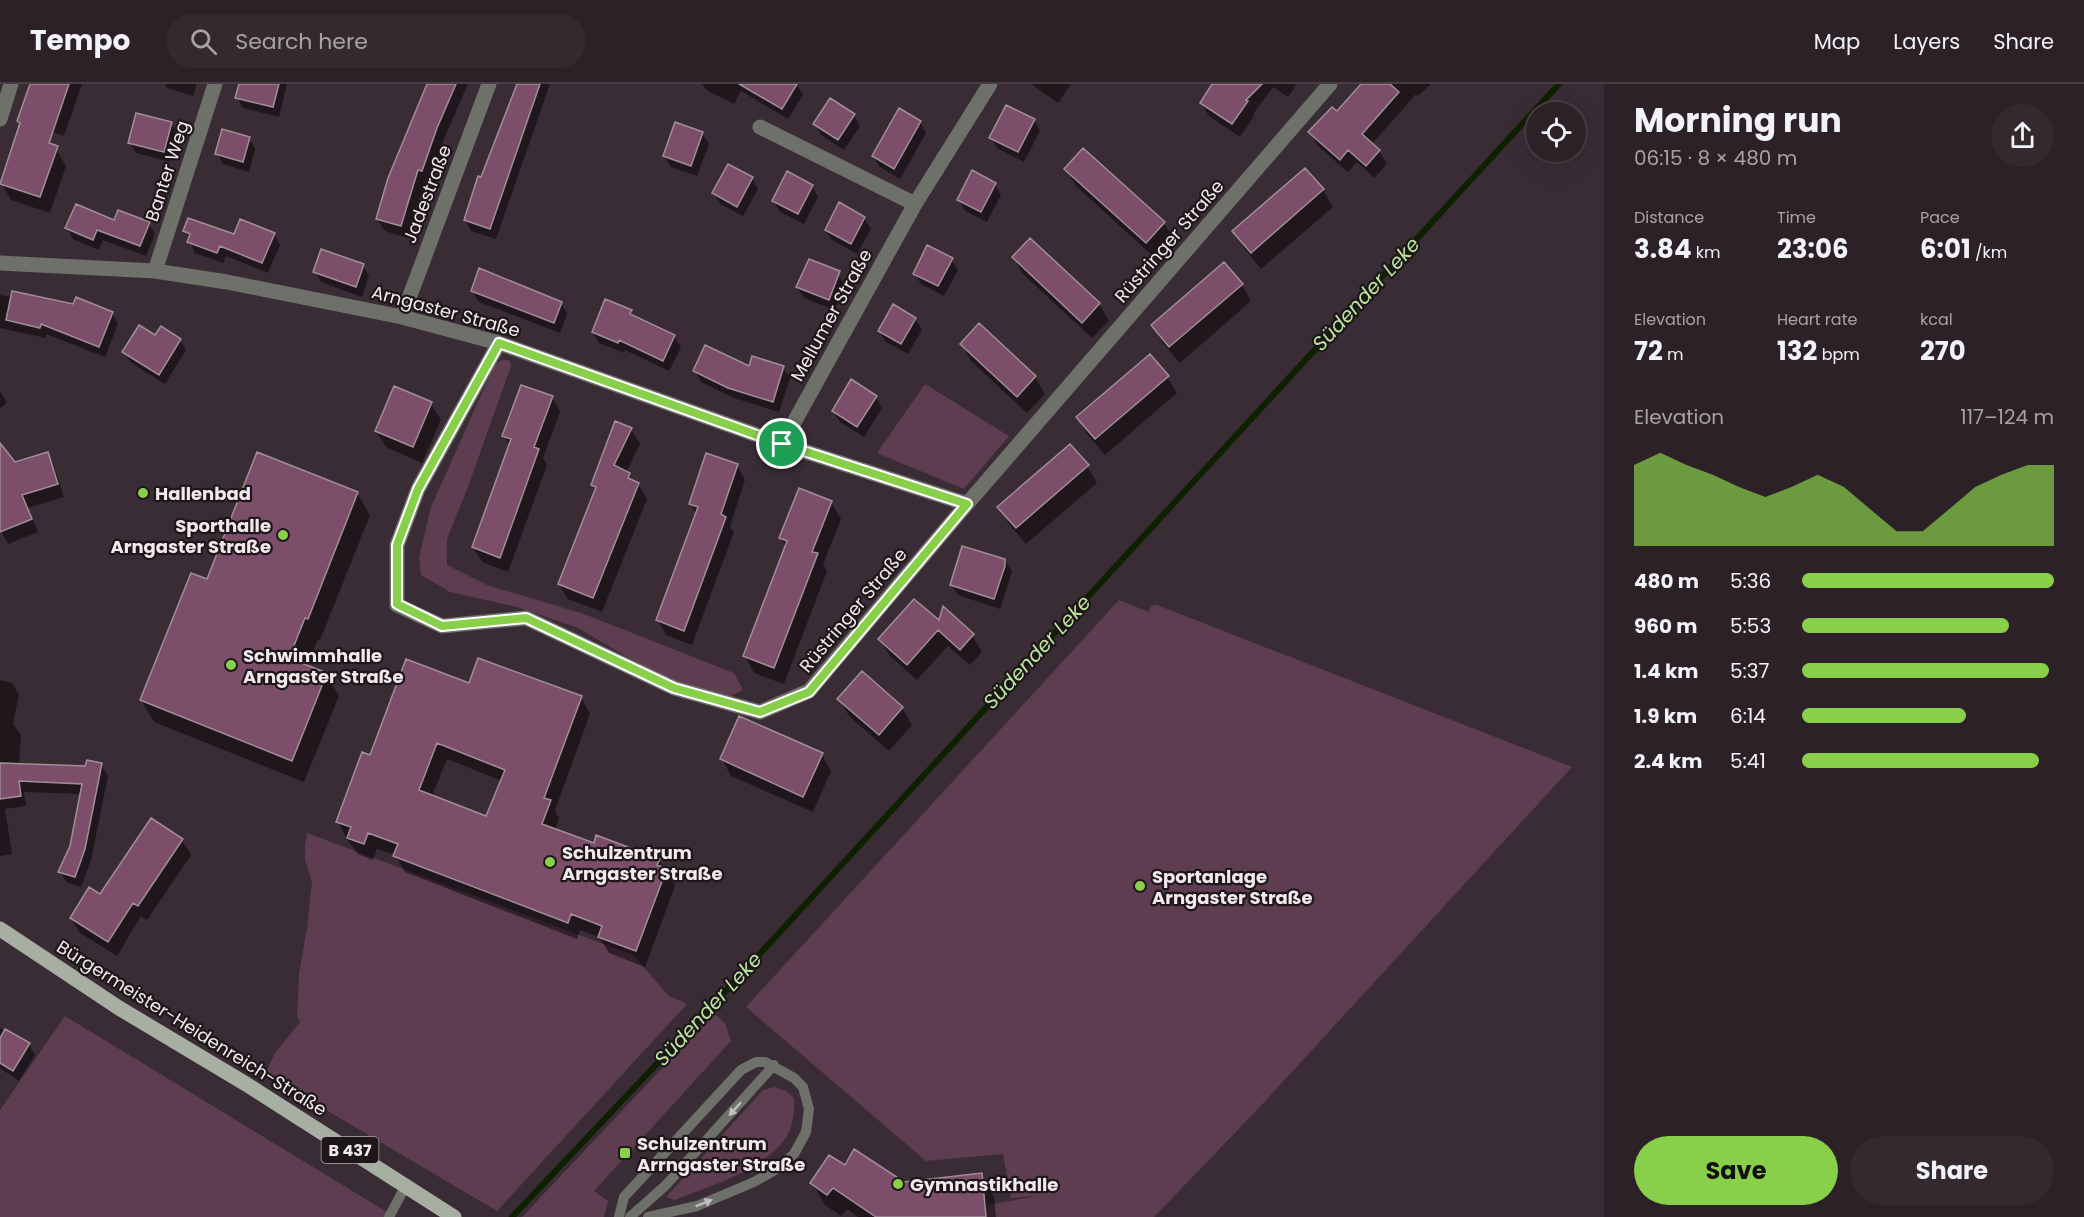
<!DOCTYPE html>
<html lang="en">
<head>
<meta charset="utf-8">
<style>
	body { margin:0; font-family:Poppins,sans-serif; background:#34292f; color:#f1f3f6; height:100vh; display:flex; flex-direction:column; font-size:22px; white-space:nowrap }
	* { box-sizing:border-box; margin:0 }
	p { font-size:20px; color:#a6a3a7 }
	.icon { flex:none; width:33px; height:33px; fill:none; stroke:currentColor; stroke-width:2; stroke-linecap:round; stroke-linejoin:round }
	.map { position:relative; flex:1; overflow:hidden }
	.panel { display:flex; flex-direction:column; background:#2c2127; width:480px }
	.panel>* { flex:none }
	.tools { position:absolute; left:1526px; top:18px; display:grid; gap:12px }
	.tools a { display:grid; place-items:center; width:60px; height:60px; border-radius:50%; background:#2c2127; box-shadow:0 6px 24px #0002,0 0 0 2px #483e44; font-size:30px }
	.pin { position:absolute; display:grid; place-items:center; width:51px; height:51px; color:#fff; margin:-26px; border:3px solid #fff; border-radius:50%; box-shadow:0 2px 6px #0007 }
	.round { display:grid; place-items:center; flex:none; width:63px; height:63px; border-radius:32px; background:#34292f }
	.headline { display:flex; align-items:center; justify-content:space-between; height:102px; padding:0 30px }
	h1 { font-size:33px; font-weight:700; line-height:45px }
	.metrics { display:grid; grid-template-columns:repeat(3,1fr); gap:9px; height:102px; padding:6px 30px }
	.metrics div { display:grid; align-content:center }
	.metrics b { font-size:26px; font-weight:700 }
	.metrics small { font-size:16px; font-weight:400 }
	.metrics p { font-size:16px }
	.chart { height:168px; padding:12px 30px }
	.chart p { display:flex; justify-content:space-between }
	.chart svg { width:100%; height:108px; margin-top:6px; fill:#88cf4a; opacity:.7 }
	.primary-button { display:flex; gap:12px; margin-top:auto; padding:12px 30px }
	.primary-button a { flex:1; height:69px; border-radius:36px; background:#88cf4a; color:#111; font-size:24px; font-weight:700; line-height:69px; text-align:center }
	.primary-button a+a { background:#34292f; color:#f1f3f6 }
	ul { padding:0 30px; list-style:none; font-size:20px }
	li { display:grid; grid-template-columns:96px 72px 1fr; align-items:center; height:45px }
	li i { height:15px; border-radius:8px; background:#88cf4a }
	header { display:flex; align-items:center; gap:36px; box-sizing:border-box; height:84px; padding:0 30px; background:#2c2127; border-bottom:2px solid #483e44 }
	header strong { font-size:28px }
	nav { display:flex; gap:33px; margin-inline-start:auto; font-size:21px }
	.search { width:420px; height:54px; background:#34292f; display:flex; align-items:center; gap:15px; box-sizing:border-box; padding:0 21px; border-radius:33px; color:#a6a3a7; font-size:22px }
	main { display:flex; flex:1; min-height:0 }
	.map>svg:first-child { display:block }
	.green { fill:#5d3d4f }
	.shadow { fill:#0007; fill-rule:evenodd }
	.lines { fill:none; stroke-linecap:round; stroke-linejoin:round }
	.stream { stroke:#0f2001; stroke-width:6 }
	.building { fill:#7d4e69; stroke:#a08f98; stroke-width:1.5; fill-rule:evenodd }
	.lane { stroke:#6d716a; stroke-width:10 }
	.street { stroke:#6d716a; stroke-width:15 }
	.primary { stroke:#a7afa2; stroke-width:15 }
	.oneway { fill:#c3bebf }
	.route-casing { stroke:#fff; stroke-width:12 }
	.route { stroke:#88cf4a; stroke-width:8 }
	.poi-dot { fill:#88cf4a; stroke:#1d171a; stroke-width:2 }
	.labels { text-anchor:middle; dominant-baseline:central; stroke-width:4.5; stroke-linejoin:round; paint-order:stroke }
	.shield { fill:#1d171a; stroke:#b2a9ae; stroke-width:1.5 }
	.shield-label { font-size:16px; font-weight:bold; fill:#f2e8ed }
	.street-label { font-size:18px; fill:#f2e8ed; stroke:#1d171a }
	.poi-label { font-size:18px; font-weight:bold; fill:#f2e8ed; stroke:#1d171a; text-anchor:start }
	.water-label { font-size:20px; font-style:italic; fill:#bde7a0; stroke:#1d171a }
</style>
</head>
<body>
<header>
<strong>Tempo</strong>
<div class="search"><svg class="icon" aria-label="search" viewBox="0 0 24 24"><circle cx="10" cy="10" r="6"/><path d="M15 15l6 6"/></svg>Search here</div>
<nav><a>Map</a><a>Layers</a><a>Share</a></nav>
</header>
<main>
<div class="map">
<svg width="1604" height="1133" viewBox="0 0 1604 1133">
	<rect width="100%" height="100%" fill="#3a2c34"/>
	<path class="green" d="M 503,275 L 510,277 L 511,282 L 468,403 L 447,455 L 447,481 L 487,501 L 584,530 L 734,589 L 743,606 L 728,613 L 677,599 L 634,577 L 578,544 L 517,523 L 450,508 L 421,491 L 419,473 L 431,423 L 494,282 Z
		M 925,300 L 1009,352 L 964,405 L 877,369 Z
		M 1119,516 L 1149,528 L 1151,522 L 1157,521 L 1572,683 L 1257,1026 L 1154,1133 L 978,1133 L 988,1121 L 1037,1112 L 1011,1114 L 1003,1070 L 926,1077 L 746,923 Z
		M 307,749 L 633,871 L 669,912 L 687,920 L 497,1127 L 265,990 L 275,969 L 300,938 L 297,932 L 299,890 L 307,844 L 312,798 L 305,776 L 305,761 Z
		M 714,929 L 725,939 L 731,957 L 594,1107 L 608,1117 L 604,1133 L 522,1133 Z
		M 65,932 L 395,1133 L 0,1133 L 0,1026 Z
		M 774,1003 L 786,1007 L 794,1014 C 795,1027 793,1044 785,1055 C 761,1088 712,1101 675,1116 L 666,1113 L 763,1006 Z"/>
	<path class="shadow" d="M 31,0 L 82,0 L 64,52 L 31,41 Z
		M 165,0 L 197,0 L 193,12 L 167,4 Z
		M 240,0 L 287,0 L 279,33 L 243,24 L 237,13 Z
		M 428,0 L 468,0 L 443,57 L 429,99 L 425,98 L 408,154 L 385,147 L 377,135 Z
		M 518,0 L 550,0 L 496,155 L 471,147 L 465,136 Z
		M 702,0 L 796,0 L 803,11 L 788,35 L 741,7 L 734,20 L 706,6 Z
		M 1031,0 L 1071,0 L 1058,19 Z
		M 1214,0 L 1297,0 L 1288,13 L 1273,3 L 1253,30 L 1254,32 L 1240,53 L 1209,32 L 1201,19 Z
		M 1363,0 L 1431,0 L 1418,12 L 1416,10 L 1372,60 L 1379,67 L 1387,80 L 1374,94 L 1357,78 L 1348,88 L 1318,62 L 1310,49 L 1337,29 Z
		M 854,31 L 860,42 L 844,66 L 821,51 L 815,40 Z
		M 1034,36 L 1040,47 L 1024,78 L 997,64 L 991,53 Z
		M 920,38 L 926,49 L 900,95 L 880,83 L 873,72 Z
		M 171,39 L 177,50 L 170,78 L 136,69 L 130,58 Z
		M 702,49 L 709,60 L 697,92 L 671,83 L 664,72 Z
		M 249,54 L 255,65 L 249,88 L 223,80 L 217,69 Z
		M 56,65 L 66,82 L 50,129 L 11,116 L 2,100 Z
		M 1083,66 L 1164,139 L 1174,156 L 1156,175 L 1076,102 L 1066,85 Z
		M 1305,86 L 1323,106 L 1333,123 L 1261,185 L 1244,164 L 1234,147 Z
		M 752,94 L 758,105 L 743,132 L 720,120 L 714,109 Z
		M 995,100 L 1001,111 L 987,138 L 965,127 L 959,116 Z
		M 812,102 L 818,113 L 804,140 L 780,128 L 773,117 Z
		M 864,134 L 871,145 L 857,170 L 832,156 L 826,146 Z
		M 149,140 L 155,150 L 146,172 L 103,156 L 99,166 L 73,155 L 67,144 Z
		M 185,147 L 235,152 L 274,150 L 280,161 L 268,189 L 226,172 L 223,179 L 195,169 Z
		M 1030,156 L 1099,220 L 1109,237 L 1092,254 L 1023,190 L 1014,174 Z
		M 951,175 L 958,186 L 944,212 L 921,200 L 915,190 Z
		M 363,182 L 369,192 L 362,213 L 321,198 L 315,187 Z
		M 837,188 L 843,199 L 843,205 L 835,226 L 804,214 L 797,203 Z
		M 1242,201 L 1251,217 L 1180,279 L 1162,258 L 1153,242 Z
		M 472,207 L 561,219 L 567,230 L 560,249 L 479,218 Z
		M 0,211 L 112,229 L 118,240 L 105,273 L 46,250 L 46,254 L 0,244 Z
		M 631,227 L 634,233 L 674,252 L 681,263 L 669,287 L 625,266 L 624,269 L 599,259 L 593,248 Z
		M 915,235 L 922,246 L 908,270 L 886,258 L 879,247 Z
		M 979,241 L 1035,293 L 1045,310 L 1027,329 L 971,277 L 962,260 Z
		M 180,256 L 186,266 L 165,300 L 130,278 L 124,268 Z
		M 783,284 L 790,294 L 779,328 L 734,314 L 701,298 L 695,287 Z
		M 1167,293 L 1177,309 L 1105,371 L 1087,350 L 1078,334 Z
		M 0,307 L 7,318 L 0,325 Z
		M 552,313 L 560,328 L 543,374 L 547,381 L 508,488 L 482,478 L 473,463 L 510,362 L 504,352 Z
		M 876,313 L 882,324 L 864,353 L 840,338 L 833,327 Z
		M 431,320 L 441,336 L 422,379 L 386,363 L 376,347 Z
		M 631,345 L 640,360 L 626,389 L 633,398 L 638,400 L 647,415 L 602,528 L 568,515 L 559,500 L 596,407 L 593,401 Z
		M 0,361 L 14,380 L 47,369 L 54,382 L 64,413 L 28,424 L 38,448 L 8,460 L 0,446 Z
		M 737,381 L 745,396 L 730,442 L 734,448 L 692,561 L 666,551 L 658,536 L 697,431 L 690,420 Z
		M 1087,382 L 1097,399 L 1026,460 L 1009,440 L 999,423 Z
		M 357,409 L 370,431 L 320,556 L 318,555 L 307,582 L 326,590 L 339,612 L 304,698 L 154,638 L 141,616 L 208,497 Z
		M 831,418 L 841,435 L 823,480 L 827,487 L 784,600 L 754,589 L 745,572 L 786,463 L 780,454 Z
		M 963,464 L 1006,477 L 1012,488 L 1000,525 L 958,511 L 951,500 Z
		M 939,539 L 972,551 L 982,568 L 970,581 L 948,562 L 917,596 L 890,572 L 880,555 Z
		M 862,589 L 902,624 L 912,641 L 889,667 L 849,632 L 839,615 Z
		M 0,596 L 12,599 L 19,610 L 13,640 L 21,651 L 19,681 L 87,684 L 101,681 L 108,692 L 91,776 L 81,803 L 66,798 L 60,787 L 71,762 L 81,710 L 24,708 L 26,722 L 5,725 L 12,770 L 0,772 Z
		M 470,600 L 581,614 L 590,630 L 555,726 L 559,734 L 555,746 L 594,761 L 659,776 L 666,785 L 675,802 L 645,883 L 609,869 L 599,853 L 580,846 L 577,855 L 405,788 L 395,771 L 377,765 L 373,776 L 358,770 L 347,755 L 338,738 L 371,673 ZM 447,675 L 502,697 L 487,734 L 432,712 Z
		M 822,671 L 831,687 L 813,728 L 731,692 L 722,675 Z
		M 182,756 L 191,771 L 147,836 L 141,832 L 117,872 L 80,849 L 71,834 Z
		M 0,944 L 29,961 L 35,971 L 19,997 L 0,984 Z
		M 845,1083 L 904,1099 L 981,1091 L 994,1113 L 996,1133 L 858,1133 L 847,1125 L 841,1132 L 825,1121 L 812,1099 Z"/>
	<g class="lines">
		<path class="stream" d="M 512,1133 L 722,911 L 1559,0"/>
	</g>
	<path class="building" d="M 30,0 L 69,0 L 49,59 L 58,62 L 40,113 L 0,100 L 20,39 L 17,37 Z
		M 239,0 L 279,0 L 273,23 L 235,14 Z
		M 427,0 L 456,0 L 437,44 L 422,87 L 418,86 L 401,142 L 376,135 L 388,94 Z
		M 517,0 L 540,0 L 490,145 L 464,136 L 478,92 L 481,93 Z
		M 739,0 L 797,0 L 782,25 Z
		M 1212,0 L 1262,0 L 1246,16 L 1248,17 L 1232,40 L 1200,19 Z
		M 1361,0 L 1390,0 L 1399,8 L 1362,50 L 1380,66 L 1366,82 L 1348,66 L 1340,76 L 1308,48 L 1332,23 L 1337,27 Z
		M 830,14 L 855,30 L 838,56 L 813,40 Z
		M 1006,21 L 1035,35 L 1018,68 L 989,54 Z
		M 899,24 L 921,37 L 894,85 L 872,72 Z
		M 136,29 L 172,38 L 164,68 L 128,59 Z
		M 675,38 L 703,48 L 691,82 L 663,72 Z
		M 222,45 L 250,53 L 243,78 L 215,70 Z
		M 1083,64 L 1165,138 L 1146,159 L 1064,85 Z
		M 728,80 L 753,93 L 737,123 L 712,109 Z
		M 1305,84 L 1324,105 L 1251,169 L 1232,147 Z
		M 972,86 L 996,99 L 981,128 L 957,116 Z
		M 787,87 L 813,101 L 798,130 L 772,117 Z
		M 839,118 L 865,133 L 851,160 L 825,146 Z
		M 76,120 L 114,136 L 118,126 L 150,138 L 140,162 L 97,146 L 93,156 L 65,144 Z
		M 188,134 L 234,150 L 240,135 L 275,149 L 262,179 L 220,162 L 217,169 L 187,158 L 190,150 L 183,147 Z
		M 1030,154 L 1100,219 L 1082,239 L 1012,173 Z
		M 927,161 L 953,174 L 938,202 L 913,190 Z
		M 321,165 L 364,180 L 356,203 L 313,188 Z
		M 809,175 L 840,187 L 829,216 L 796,203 Z
		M 1224,178 L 1243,200 L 1169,263 L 1151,241 Z
		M 479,184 L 562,218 L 554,239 L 471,207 Z
		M 12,207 L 73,220 L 76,213 L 113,228 L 99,263 L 41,240 L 40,244 L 6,236 Z
		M 605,215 L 632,226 L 630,230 L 675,251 L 663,277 L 619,256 L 618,259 L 592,248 Z
		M 893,220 L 916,234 L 901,260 L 878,247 Z
		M 979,239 L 1036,292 L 1017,313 L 960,260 Z
		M 139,241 L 155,251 L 161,242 L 181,255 L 159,291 L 122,268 Z
		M 705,261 L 749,282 L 752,272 L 784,282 L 773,318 L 728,304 L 693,287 Z
		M 1150,270 L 1169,292 L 1095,355 L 1076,333 Z
		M 851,295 L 877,312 L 857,343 L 832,327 Z
		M 521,301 L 553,312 L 534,363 L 539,365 L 500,474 L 472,463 L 511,355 L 502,352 Z
		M 394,302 L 432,318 L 413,363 L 375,347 Z
		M 615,337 L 632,344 L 614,381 L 630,389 L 628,394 L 639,399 L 593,514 L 558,500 L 596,403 L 591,401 Z
		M 0,359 L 15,378 L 48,368 L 58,400 L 22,411 L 32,435 L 0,448 Z
		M 1070,360 L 1089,381 L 1016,444 L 997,423 Z
		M 257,368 L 358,408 L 308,535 L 305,534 L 289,574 L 327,589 L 292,677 L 140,616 L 191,489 L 207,495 Z
		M 706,369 L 738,380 L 721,430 L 726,433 L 684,547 L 656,536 L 698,423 L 689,420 Z
		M 799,404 L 832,417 L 812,468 L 818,469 L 774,584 L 743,572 L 787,457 L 779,454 Z
		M 962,462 L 1005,475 L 1005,482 L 994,515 L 950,501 Z
		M 914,515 L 939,536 L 943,522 L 974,550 L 960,566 L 938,546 L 907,581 L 878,555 Z
		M 478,574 L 582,612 L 544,714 L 551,716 L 542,740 L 594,759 L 596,751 L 660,775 L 657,781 L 667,784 L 636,867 L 598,853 L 602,842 L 571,830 L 568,839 L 393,772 L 398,760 L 368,749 L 364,760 L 347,754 L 351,743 L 336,738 L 362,668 L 370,671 L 406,575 L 469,599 ZM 437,659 L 505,686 L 486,732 L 419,706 Z
		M 862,587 L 903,623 L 879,651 L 837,615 Z
		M 739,632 L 823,669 L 803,713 L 720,675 Z
		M 87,676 L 102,679 L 85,765 L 75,793 L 58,788 L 70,762 L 82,700 L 19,697 L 21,712 L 0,715 L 0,679 L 85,682 Z
		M 151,734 L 183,755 L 138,822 L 133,819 L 108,858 L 70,834 L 89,803 L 100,810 Z
		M 5,945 L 30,959 L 13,987 L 0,979 L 0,954 Z
		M 854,1065 L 904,1098 L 982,1089 L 986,1133 L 876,1133 L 833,1104 L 827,1111 L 810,1099 L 829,1071 L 845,1081 Z"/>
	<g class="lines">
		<path class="lane" d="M 389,1133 L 406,1101
			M 619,1133 L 624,1113 L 741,986 L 756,978 L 765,978 L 794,994 L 803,1003 L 809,1025 L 806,1048 L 794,1070 L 775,1086 L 754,1098 L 697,1122 L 648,1133
			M 630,1133 L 665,1102 L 774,981"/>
		<path class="street" d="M 0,35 L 11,0
			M 760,43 L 915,120
			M 0,179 L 155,187 L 227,198 L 402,233 L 499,259 L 782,360 L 967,420
			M 155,187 L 215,0
			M 402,233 L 489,0
			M 499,259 L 418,405 L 397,461 L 397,521 L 442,542 L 526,534 L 674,604 L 760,628 L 809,607 L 967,420 L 1330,0
			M 782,360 L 915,120 L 990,0"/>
		<path class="primary" d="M 0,845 L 119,924 L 246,1000 L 454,1133"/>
	</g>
	<defs><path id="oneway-solid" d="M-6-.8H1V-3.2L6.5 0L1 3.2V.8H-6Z" transform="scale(1.5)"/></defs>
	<g class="oneway">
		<use href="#oneway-solid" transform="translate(735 1025) rotate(132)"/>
		<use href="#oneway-solid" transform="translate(704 1119) rotate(-22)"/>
	</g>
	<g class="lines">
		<defs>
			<path id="route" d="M 499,259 L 782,360 L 967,420 L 809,608 L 760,628 L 674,604 L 526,534 L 442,542 L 397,520 L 397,461 L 418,405 Z"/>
		</defs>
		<use href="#route" class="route-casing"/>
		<use href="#route" class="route"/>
	</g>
	<g class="poi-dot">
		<circle cx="143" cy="409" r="6"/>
		<circle cx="283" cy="451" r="6"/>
		<circle cx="231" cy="581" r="6"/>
		<circle cx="550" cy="778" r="6"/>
		<circle cx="1140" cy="802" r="6"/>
		<rect x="619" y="1063" width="12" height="12" rx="3"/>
		<circle cx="898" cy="1100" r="6"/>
	</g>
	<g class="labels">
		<rect class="shield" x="321.5" y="1053" width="57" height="26" rx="4.5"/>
		<g class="shield-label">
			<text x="350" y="1066">B 437</text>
		</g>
		<g class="street-label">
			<text transform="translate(167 87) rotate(-72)">Banter Weg</text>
			<text transform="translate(427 110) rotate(-69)">Jadestraße</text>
			<text transform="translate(1169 157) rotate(-49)">Rüstringer Straße</text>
			<text transform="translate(446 227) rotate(15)">Arngaster Straße</text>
			<text transform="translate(831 231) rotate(-61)">Mellumer Straße</text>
			<text transform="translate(853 526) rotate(-50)">Rüstringer Straße</text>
			<text transform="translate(192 944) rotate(32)">Bürgermeister-Heidenreich-Straße</text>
		</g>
		<g class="poi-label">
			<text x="155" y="409">Hallenbad</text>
			<text x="271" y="441" text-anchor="end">Sporthalle<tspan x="271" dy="21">Arngaster Straße</tspan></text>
			<text x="243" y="571">Schwimmhalle<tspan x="243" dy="21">Arngaster Straße</tspan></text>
			<text x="562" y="768">Schulzentrum<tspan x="562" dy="21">Arngaster Straße</tspan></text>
			<text x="1152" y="792">Sportanlage<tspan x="1152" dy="21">Arngaster Straße</tspan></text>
			<text x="637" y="1059">Schulzentrum<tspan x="637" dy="21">Arrngaster Straße</tspan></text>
			<text x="910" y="1100">Gymnastikhalle</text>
		</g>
		<g class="water-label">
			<text transform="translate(1366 210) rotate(-47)">Südender Leke</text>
			<text transform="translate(1037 568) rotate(-47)">Südender Leke</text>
			<text transform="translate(708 925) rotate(-47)">Südender Leke</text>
		</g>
	</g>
</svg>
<div class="tools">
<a><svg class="icon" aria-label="locate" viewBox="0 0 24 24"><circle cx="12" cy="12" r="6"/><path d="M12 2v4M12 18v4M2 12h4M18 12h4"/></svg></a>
</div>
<div class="pin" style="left:782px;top:360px;background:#1e9e55"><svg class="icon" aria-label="arrive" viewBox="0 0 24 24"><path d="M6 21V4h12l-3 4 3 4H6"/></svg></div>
</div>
<section class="panel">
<div class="headline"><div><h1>Morning run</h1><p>06:15 · 8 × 480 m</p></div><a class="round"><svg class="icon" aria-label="share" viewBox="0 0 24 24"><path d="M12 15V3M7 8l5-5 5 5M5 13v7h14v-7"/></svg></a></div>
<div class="metrics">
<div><p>Distance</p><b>3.84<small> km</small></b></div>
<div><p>Time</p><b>23:06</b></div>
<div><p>Pace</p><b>6:01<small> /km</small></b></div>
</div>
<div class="metrics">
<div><p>Elevation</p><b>72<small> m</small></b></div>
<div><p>Heart rate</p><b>132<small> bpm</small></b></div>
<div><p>kcal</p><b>270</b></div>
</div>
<div class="chart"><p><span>Elevation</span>117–124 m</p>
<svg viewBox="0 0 160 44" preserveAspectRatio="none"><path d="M0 44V11L10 6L20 11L30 15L40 20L50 24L60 20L70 15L80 20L90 29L100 38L110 38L120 29L130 20L140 15L150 11L160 11V44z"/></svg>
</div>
<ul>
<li><b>480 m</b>5:36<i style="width:100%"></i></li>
<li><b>960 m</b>5:53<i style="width:82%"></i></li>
<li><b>1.4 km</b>5:37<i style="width:98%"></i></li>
<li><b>1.9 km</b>6:14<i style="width:65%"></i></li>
<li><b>2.4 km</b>5:41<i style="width:94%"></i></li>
</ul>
<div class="primary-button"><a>Save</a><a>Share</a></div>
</section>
</main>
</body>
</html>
